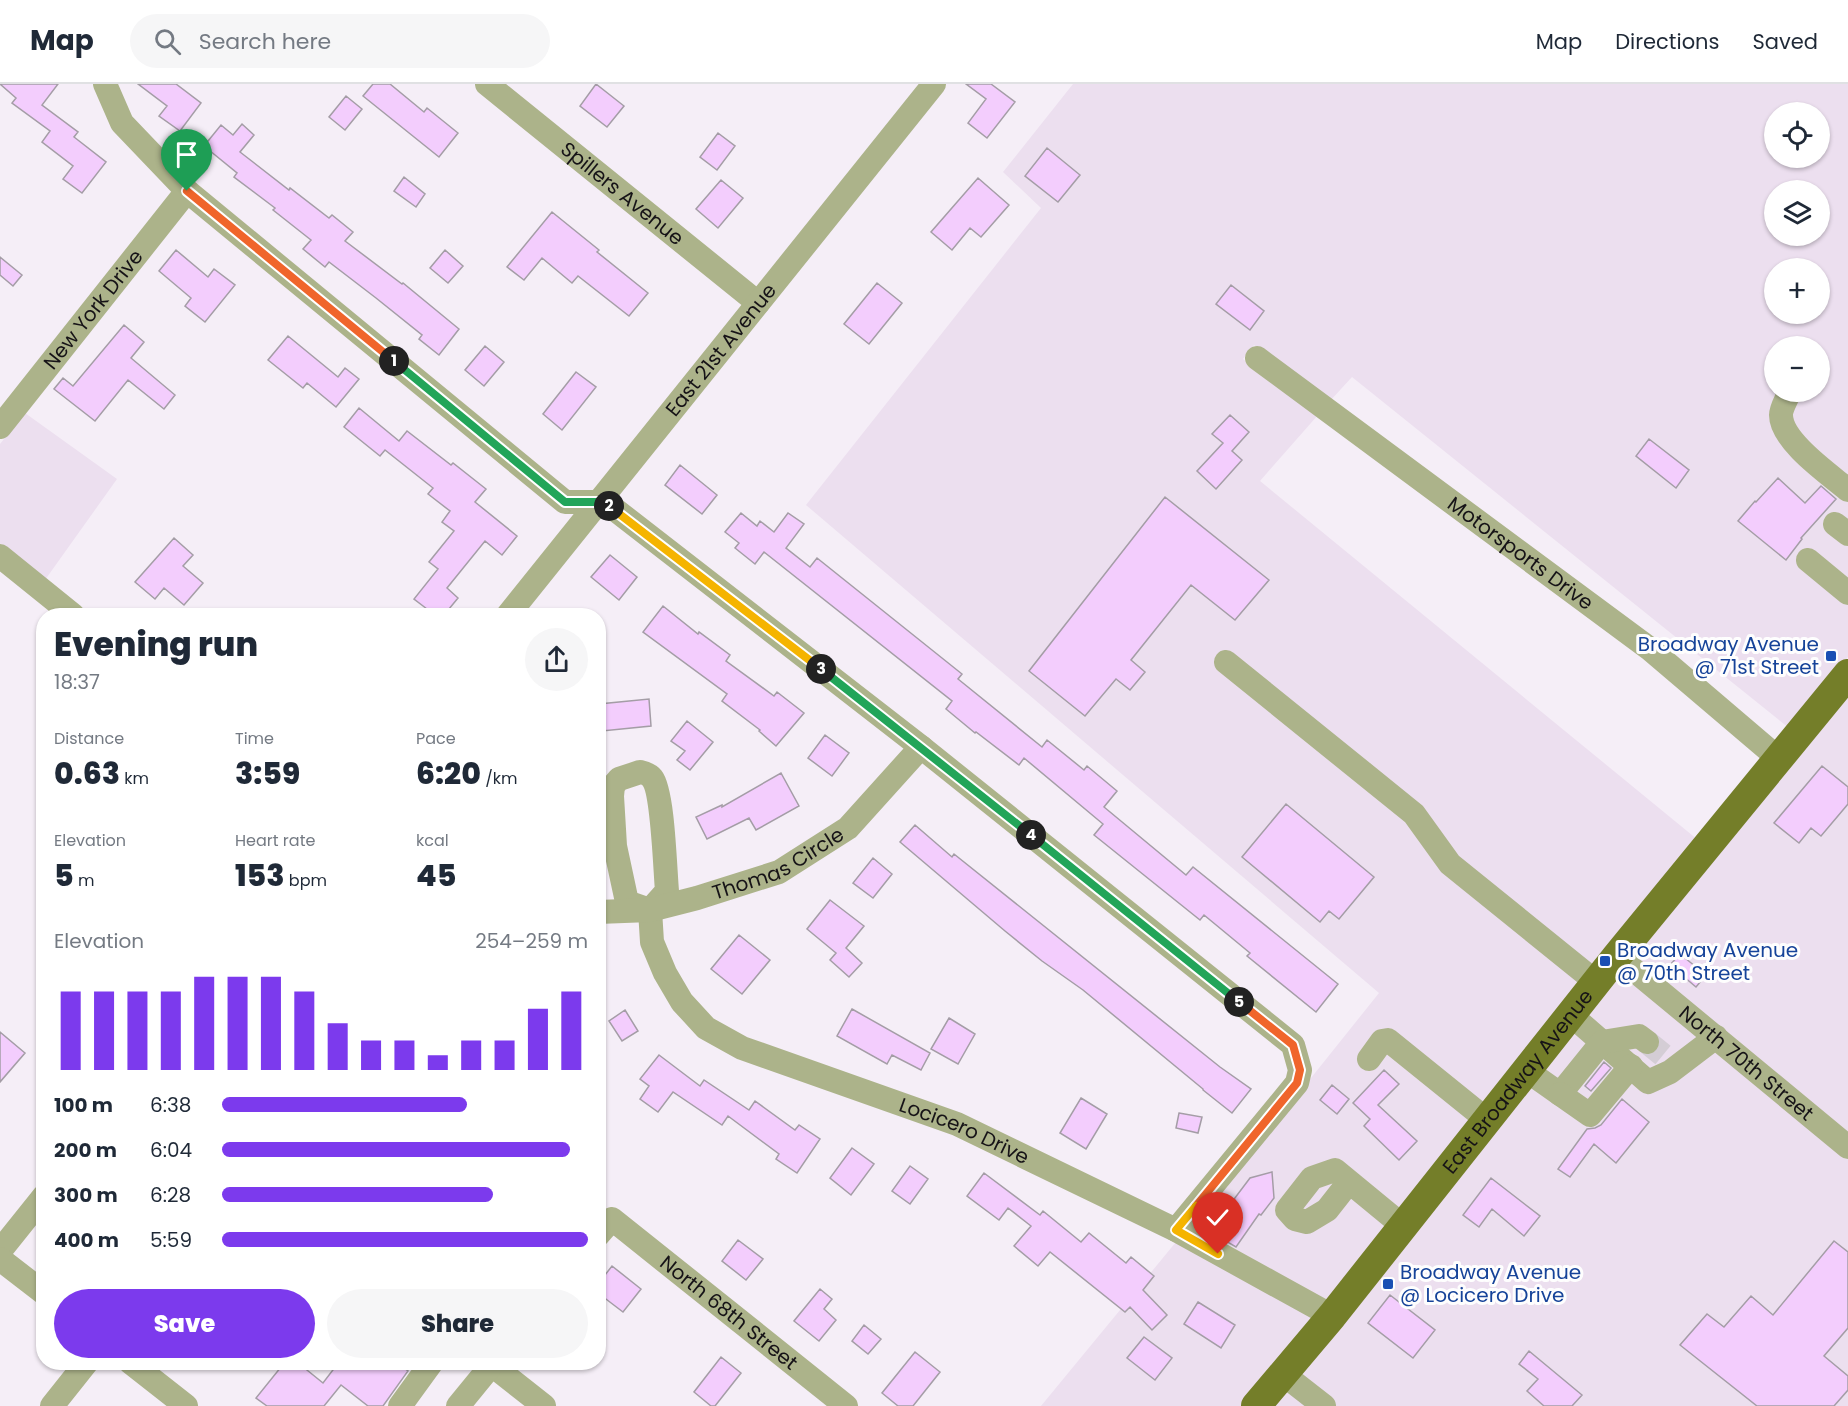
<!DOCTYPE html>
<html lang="en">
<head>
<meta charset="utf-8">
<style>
	body { margin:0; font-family:Poppins,sans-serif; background:#f6f6f7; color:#1f2937; height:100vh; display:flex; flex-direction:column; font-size:22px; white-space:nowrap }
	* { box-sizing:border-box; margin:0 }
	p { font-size:20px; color:#747a83 }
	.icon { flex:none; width:33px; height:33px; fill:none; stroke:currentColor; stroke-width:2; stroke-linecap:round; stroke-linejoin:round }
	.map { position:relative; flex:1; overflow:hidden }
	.side { position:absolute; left:36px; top:524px; width:570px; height:762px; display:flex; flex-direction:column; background:#fff; border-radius:24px; box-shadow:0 2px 4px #0004 }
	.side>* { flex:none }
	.fabs { position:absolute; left:1764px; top:18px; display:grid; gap:12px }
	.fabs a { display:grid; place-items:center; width:66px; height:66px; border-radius:50%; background:#fff; box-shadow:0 2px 4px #0004; font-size:30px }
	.pin { position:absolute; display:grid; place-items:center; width:51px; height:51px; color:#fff; margin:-62px -26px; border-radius:50% 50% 50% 0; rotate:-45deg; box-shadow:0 0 6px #0007 }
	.pin .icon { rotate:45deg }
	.km { position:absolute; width:30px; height:30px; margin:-15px; border-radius:50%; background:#222; color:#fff; font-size:16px; line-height:30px; text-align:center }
	.round { display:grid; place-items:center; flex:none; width:63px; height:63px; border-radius:32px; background:#f6f6f7 }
	.headline { display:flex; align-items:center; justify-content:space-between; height:102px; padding:0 18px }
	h1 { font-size:33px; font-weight:800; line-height:45px }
	.metrics { display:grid; grid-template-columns:repeat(3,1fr); gap:9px; height:102px; padding:6px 18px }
	.metrics div { display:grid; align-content:center }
	.metrics b { font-size:30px; font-weight:800 }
	.metrics small { font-size:16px; font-weight:400 }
	.metrics p { font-size:16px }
	.chart { height:168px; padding:12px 18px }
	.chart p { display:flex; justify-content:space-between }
	.chart svg { width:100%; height:108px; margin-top:6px; stroke:#7c3aed; stroke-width:6 }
	.button { display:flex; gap:12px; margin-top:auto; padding:12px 18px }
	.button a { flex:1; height:69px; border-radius:36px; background:#7c3aed; color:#fff; font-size:24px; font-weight:800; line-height:69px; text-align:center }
	.button a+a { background:#f6f6f7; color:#1f2937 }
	ul { padding:0 18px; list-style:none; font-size:20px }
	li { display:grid; grid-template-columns:96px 72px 1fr; align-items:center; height:45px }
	li i { height:15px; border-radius:8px; background:#7c3aed }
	header { display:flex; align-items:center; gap:36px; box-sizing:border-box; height:84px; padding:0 30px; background:#fff; border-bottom:2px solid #e0e1e3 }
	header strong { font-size:28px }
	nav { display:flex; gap:33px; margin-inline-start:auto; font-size:21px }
	.search { width:420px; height:54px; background:#f6f6f7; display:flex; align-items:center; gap:15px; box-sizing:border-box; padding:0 21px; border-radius:33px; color:#747a83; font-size:22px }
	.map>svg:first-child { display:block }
	.built { fill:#ecdfef; fill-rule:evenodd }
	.building { fill:#f3cdfd; stroke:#a49da6; stroke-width:1.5 }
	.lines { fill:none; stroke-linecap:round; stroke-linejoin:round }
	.minor-tunnel { stroke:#d4cdd5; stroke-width:24; stroke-dasharray:24 12; stroke-linecap:butt }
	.minor { stroke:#acb38a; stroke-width:24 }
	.major { stroke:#747e29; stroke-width:30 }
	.split-1-casing { stroke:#fff; stroke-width:12 }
	.split-2-casing { stroke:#fff; stroke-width:12 }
	.split-3-casing { stroke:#fff; stroke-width:12 }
	.split-4-casing { stroke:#fff; stroke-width:12 }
	.split-5-casing { stroke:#fff; stroke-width:12 }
	.split-6-casing { stroke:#fff; stroke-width:12 }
	.split-7-casing { stroke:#fff; stroke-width:12 }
	.split-1 { stroke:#f0652b; stroke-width:8 }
	.split-2 { stroke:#22a559; stroke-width:8 }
	.split-3 { stroke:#f5b400; stroke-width:8 }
	.split-4 { stroke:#22a559; stroke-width:8 }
	.split-5 { stroke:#22a559; stroke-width:8 }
	.split-6 { stroke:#f0652b; stroke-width:8 }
	.split-7 { stroke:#f5b400; stroke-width:8 }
	.transit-dot { fill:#1a4fb4; stroke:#fefefe; stroke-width:2 }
	.labels { text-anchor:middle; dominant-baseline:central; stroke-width:6; stroke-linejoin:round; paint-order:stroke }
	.street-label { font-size:20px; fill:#161317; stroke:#fefefe }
	.transit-label { font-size:20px; fill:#164399; stroke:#fefefe; text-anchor:start }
</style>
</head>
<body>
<header>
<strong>Map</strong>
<div class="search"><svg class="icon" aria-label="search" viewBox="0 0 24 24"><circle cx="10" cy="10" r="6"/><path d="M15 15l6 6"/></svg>Search here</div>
<nav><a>Map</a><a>Directions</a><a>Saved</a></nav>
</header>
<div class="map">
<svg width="1848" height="1322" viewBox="0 0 1848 1322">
	<rect width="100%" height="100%" fill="#f5eef7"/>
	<path class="built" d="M 1073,0 L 1848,0 L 1848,394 L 1796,347 L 1792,332 L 1800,308 L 1820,308 L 1820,262 L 1774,262 L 1774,308 L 1779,308 L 1796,374 L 1848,418 L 1848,573 L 1789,644 L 1352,293 L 1330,317 L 1254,261 L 1243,275 L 1318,331 L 1260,397 L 1698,756 L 1329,1219 L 1191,1144 L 1379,909 L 806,421 L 1041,124 L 1003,88 ZM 1774,28 L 1820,28 L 1820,74 L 1774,74 ZM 1774,106 L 1820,106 L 1820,152 L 1774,152 ZM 1774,184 L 1820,184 L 1820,230 L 1774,230 Z
		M 25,329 L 117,395 L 45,496 L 0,460 L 0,360 Z
		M 1848,606 L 1848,1051 L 1631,871 Z
		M 1620,885 L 1848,1075 L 1848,1322 L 1270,1322 Z
		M 1176,1158 L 1317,1234 L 1243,1322 L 1041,1322 Z"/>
	<path class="building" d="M 0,0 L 58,0 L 42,21 L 78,48 L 74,53 L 106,78 L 82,109 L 63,95 L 73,82 L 42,58 L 50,47 L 12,19 L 16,14 Z
		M 138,0 L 176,0 L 201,19 L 180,47 L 159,32 L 167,22 Z
		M 373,0 L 390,0 L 424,28 L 427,24 L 458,49 L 439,73 L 363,12 Z
		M 596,0 L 624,22 L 607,43 L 580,22 Z
		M 966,0 L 991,0 L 1015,18 L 987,54 L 968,39 L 986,15 Z
		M 346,12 L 362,25 L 345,46 L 329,33 Z
		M 242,40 L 254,51 L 240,68 L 289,106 L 290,104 L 329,134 L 332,131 L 353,148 L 345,157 L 402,200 L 403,199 L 459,245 L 439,271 L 419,255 L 422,251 L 376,214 L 329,178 L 325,183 L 303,165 L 311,156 L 273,126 L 275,124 L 234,93 L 237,89 L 204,62 L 221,41 L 233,51 Z
		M 718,49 L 735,62 L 717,86 L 700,73 Z
		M 1047,64 L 1080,91 L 1058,118 L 1025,92 Z
		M 404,93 L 425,110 L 416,123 L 394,107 Z
		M 978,94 L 1009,121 L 981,153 L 970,144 L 952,166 L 931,148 Z
		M 721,96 L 743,114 L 718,144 L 696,125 Z
		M 552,128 L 599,166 L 597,168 L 648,209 L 629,232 L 578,192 L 572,199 L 542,174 L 524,196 L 507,183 Z
		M 176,166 L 208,193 L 214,185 L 235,201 L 205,238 L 185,222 L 191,214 L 159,187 Z
		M 445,166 L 463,182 L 448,199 L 430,184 Z
		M 0,173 L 22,191 L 13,202 L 0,191 Z
		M 877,199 L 902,219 L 869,260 L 844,240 Z
		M 1231,201 L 1264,227 L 1250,246 L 1216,220 Z
		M 124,241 L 144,258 L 131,274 L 175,311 L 164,325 L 128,296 L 95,337 L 54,305 L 63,294 L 73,302 Z
		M 288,252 L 338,293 L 345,284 L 359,295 L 336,323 L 307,299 L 303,304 L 268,276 Z
		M 485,262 L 504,278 L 484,302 L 465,286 Z
		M 576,288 L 596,303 L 562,346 L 543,330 Z
		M 359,324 L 399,357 L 407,347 L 451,381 L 453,379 L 486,405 L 475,418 L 517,452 L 502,471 L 485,457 L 447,504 L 458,514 L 444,531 L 422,531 L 427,525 L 414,515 L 438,485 L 429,478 L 454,447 L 442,438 L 450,427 L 428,410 L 433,404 L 385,366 L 380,372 L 344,343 Z
		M 1230,331 L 1249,348 L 1232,367 L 1242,376 L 1216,405 L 1197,387 L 1223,359 L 1212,350 Z
		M 1649,355 L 1689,386 L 1676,404 L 1636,372 Z
		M 680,381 L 717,411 L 702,430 L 665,401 Z
		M 1778,394 L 1805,419 L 1821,402 L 1836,415 L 1801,454 L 1802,455 L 1786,476 L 1738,437 L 1755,417 L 1756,418 Z
		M 1165,413 L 1269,496 L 1235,536 L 1191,501 L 1131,576 L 1145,588 L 1130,606 L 1116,595 L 1085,632 L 1029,587 Z
		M 741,429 L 757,442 L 760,437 L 774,448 L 788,429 L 804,440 L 786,464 L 810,483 L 817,474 L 962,590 L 958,595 L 1042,663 L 1047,656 L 1084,686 L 1087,682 L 1117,707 L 1104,723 L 1186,791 L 1193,783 L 1338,900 L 1316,928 L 1247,872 L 1250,869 L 1204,831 L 1200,836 L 1094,751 L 1103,740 L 1024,674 L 1019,681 L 976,648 L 975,649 L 946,625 L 952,617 L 764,468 L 755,480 L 735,464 L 739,459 L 725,448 Z
		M 174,454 L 193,471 L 183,482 L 203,499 L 184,521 L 164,504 L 155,515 L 135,498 Z
		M 610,471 L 637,493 L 619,516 L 591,493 Z
		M 663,522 L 698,550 L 699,548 L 730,571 L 726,577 L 774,612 L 777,608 L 804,629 L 776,662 L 759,647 L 760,646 L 722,617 L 727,610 L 643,548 Z
		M 649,615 L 651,642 L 602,647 L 599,620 Z
		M 687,637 L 713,658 L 690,686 L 677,676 L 685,667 L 671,657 Z
		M 825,651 L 849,669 L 832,692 L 808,674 Z
		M 1822,682 L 1848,703 L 1848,720 L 1821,752 L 1811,744 L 1799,759 L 1774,739 Z
		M 781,689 L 799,722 L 756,746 L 749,734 L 707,755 L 696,733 L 722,721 L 722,723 Z
		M 1286,720 L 1374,793 L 1339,835 L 1329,827 L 1320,838 L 1242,773 Z
		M 915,741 L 952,773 L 954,770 L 1220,983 L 1251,1005 L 1232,1029 L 1203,1006 L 1203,1005 L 1083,906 L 1042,877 L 1005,847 L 900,758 Z
		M 873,774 L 892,790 L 873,814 L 853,799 Z
		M 830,816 L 864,842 L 846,864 L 862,879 L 849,893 L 830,876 L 836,869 L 807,845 Z
		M 739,851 L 770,876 L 742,910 L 711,885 Z
		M 1680,870 L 1706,891 L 1696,903 L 1670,881 Z
		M 852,925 L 930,969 L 921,986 L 892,971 L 887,980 L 837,952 Z
		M 625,926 L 638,947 L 622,957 L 609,937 Z
		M 949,934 L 975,950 L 958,980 L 931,965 Z
		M 0,948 L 25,969 L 0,998 Z
		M 659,971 L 700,1002 L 704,996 L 749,1026 L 755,1017 L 795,1046 L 799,1041 L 820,1055 L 797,1089 L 776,1075 L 779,1070 L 728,1032 L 722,1041 L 673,1008 L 658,1028 L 640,1015 L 649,1002 L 640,995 Z
		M 1604,978 L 1611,984 L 1591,1007 L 1585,1002 Z
		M 1384,986 L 1399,1000 L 1378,1021 L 1417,1057 L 1399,1076 L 1364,1042 L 1370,1035 L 1353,1019 Z
		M 1332,1001 L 1349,1015 L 1337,1030 L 1320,1016 Z
		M 1081,1014 L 1107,1030 L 1086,1065 L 1060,1049 Z
		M 1622,1015 L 1649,1038 L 1616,1079 L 1594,1060 L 1570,1093 L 1558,1085 L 1587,1045 L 1595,1044 L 1601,1041 Z
		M 1179,1029 L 1202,1033 L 1198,1049 L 1176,1044 Z
		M 852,1064 L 874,1080 L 851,1111 L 830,1094 Z
		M 910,1082 L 928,1095 L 910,1120 L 892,1107 Z
		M 1272,1088 L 1274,1114 L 1261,1131 L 1259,1130 L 1236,1163 L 1212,1149 L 1216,1139 L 1250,1094 Z
		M 984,1089 L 1040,1131 L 1043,1127 L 1081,1158 L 1089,1149 L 1126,1179 L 1131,1173 L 1154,1192 L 1143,1206 L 1167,1231 L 1152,1246 L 1130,1223 L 1125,1228 L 1050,1168 L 1038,1182 L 1014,1162 L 1031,1142 L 1008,1124 L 999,1136 L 967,1112 Z
		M 1491,1094 L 1540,1132 L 1524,1152 L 1492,1125 L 1479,1143 L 1463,1131 Z
		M 738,1156 L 763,1175 L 746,1196 L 722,1177 Z
		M 1834,1157 L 1848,1168 L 1848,1244 L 1824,1272 L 1848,1292 L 1848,1306 L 1834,1322 L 1757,1322 L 1680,1261 L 1707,1230 L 1724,1243 L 1751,1212 L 1773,1231 Z
		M 612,1182 L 641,1205 L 623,1228 L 598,1209 L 598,1200 Z
		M 820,1205 L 832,1215 L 824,1225 L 836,1236 L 819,1257 L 794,1237 Z
		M 1390,1211 L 1435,1246 L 1413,1274 L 1368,1239 Z
		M 1198,1218 L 1235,1241 L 1221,1264 L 1184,1240 Z
		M 864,1241 L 881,1255 L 868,1270 L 852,1257 Z
		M 1144,1253 L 1172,1274 L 1155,1296 L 1127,1274 Z
		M 1529,1267 L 1582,1311 L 1572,1322 L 1544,1322 L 1527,1307 L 1538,1295 L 1519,1280 Z
		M 915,1268 L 940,1288 L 913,1322 L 898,1322 L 882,1309 Z
		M 721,1273 L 741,1289 L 715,1322 L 711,1322 L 694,1308 Z
		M 285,1278 L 297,1278 L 323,1299 L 339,1278 L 396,1278 L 408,1287 L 383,1322 L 368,1322 L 341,1301 L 324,1322 L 267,1322 L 256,1314 Z"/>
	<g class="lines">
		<path class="minor-tunnel" d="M 1647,958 L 1663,971"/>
		<g class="minor">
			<path d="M 105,0 L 122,39 L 187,107 L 565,418 L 599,418 L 613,424 L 921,663 L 1293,961 L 1300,986 L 1297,999 L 1176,1146"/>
			<path id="s1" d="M 487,0 L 758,219"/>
			<path id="s2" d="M 1257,274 L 1650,565 L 1778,674"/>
			<path d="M 1789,309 C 1787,315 1781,324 1781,331 C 1781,357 1829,390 1848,406"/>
			<path id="s3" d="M 0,343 L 187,107"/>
			<path d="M 1835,440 L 1848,450"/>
			<path d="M 0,472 L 73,531"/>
			<path d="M 1808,476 L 1848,509"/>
			<path id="s4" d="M 508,531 L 934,0"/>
			<path d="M 1226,578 L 1414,730 L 1450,780 L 1596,898"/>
			<path id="s5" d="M 650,826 L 667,807 C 665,786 663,707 652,694 C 649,690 644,689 640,688 L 619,695 L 613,702 L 612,712 L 615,762 L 627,818 L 650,826 L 652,858 L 665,889 L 682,918 L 706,944 L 742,964 L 957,1040 L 1176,1146 L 1332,1232"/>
			<path id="s6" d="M 598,828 L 650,826 L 697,814 L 779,788 L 848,744 L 921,663"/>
			<path id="s7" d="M 1617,872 L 1848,1063"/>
			<path d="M 1571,931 L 1648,998 L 1670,988 L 1716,953"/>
			<path d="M 1369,975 L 1382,957 L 1388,956 L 1487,1036"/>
			<path d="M 1526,986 L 1560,1010 L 1602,958 L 1639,952 L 1647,958"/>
			<path d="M 1560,1010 L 1590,1031 L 1631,982"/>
			<path d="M 1349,1098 L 1327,1126 L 1307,1138 L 1295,1135 L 1287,1126 L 1312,1094 L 1335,1086 L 1403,1142"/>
			<path id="s8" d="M 598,1151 L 612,1135 L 846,1322"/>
			<path d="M 0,1167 L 44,1112"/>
			<path d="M 0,1175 L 44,1209"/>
			<path d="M 130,1278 L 186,1322"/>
			<path d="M 492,1281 L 544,1322"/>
			<path d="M 1283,1290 L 1324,1322"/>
			<path d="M 52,1322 L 87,1278"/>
			<path d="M 400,1322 L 432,1278"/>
			<path d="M 458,1322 L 494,1278"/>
		</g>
		<path class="major" id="s9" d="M 1256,1322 L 1332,1232 L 1617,872 L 1848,590"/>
	</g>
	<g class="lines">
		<defs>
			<path id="split-1" d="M 187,107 L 394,277"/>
			<path id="split-2" d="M 394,277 L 565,418 L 599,418 L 609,422"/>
			<path id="split-3" d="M 609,422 L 821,585"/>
			<path id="split-4" d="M 821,585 L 1031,751"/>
			<path id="split-5" d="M 1031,751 L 1239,918"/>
			<path id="split-6" d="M 1196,1122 L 1297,999 L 1300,986 L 1293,961 L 1239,918"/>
			<path id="split-7" d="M 1196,1122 L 1176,1146 L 1218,1170"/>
		</defs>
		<use href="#split-1" class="split-1-casing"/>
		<use href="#split-2" class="split-2-casing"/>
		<use href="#split-3" class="split-3-casing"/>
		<use href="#split-4" class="split-4-casing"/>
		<use href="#split-5" class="split-5-casing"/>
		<use href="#split-6" class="split-6-casing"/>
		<use href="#split-7" class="split-7-casing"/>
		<use href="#split-1" class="split-1"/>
		<use href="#split-2" class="split-2"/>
		<use href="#split-3" class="split-3"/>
		<use href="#split-4" class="split-4"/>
		<use href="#split-5" class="split-5"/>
		<use href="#split-6" class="split-6"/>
		<use href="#split-7" class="split-7"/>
	</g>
	<g class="transit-dot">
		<rect x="1825" y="566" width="12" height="12" rx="3"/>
		<rect x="1599" y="871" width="12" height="12" rx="3"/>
		<rect x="1382" y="1194" width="12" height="12" rx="3"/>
	</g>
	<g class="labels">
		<g class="street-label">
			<text stroke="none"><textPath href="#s1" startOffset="174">Spillers Avenue</textPath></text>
			<text stroke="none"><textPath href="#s3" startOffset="150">New York Drive</textPath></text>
			<text stroke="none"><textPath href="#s4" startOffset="340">East 21st Avenue</textPath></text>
			<text stroke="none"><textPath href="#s2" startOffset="328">Motorsports Drive</textPath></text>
			<text stroke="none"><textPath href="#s6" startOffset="189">Thomas Circle</textPath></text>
			<text stroke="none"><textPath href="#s7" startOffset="168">North 70th Street</textPath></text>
			<text stroke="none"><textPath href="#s9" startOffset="417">East Broadway Avenue</textPath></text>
			<text stroke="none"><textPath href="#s5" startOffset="740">Locicero Drive</textPath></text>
			<text stroke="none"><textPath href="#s8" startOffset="171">North 68th Street</textPath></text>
		</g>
		<g class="transit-label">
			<text x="1819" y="560" text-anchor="end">Broadway Avenue<tspan x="1819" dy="23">@ 71st Street</tspan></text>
			<text x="1617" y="866">Broadway Avenue<tspan x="1617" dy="23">@ 70th Street</tspan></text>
			<text x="1400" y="1188">Broadway Avenue<tspan x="1400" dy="23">@ Locicero Drive</tspan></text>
		</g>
	</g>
</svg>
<div class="fabs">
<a><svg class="icon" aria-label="locate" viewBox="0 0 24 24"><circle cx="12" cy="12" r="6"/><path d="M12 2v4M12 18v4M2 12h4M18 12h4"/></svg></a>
<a><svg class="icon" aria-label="layers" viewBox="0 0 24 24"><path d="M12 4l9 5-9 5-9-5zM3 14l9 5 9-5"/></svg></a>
<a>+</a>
<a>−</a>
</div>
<div class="pin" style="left:187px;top:107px;background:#1e9e55"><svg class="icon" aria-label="arrive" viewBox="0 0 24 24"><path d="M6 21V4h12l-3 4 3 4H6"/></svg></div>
<div class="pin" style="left:1218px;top:1170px;background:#d93025"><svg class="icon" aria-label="check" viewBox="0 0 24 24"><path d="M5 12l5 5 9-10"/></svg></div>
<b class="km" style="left:394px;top:277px">1</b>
<b class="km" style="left:609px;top:422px">2</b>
<b class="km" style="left:821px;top:585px">3</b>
<b class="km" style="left:1031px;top:751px">4</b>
<b class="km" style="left:1239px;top:918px">5</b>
<section class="side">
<div class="headline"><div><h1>Evening run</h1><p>18:37</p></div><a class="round"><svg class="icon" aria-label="share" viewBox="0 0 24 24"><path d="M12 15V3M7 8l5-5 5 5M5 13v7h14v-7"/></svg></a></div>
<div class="metrics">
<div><p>Distance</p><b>0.63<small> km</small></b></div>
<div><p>Time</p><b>3:59</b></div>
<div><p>Pace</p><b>6:20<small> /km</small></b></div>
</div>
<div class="metrics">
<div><p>Elevation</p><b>5<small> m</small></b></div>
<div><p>Heart rate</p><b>153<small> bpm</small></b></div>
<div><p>kcal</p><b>45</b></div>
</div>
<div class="chart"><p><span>Elevation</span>254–259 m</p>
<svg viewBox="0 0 160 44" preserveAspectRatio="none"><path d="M5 44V12M15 44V12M25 44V12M35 44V12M45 44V6M55 44V6M65 44V6M75 44V12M85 44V25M95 44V32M105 44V32M115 44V38M125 44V32M135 44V32M145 44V19M155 44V12"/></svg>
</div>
<ul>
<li><b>100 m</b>6:38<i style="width:67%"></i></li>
<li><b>200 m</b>6:04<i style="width:95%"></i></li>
<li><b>300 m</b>6:28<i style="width:74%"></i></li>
<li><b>400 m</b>5:59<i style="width:100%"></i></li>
</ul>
<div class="button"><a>Save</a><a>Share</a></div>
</section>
</div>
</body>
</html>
